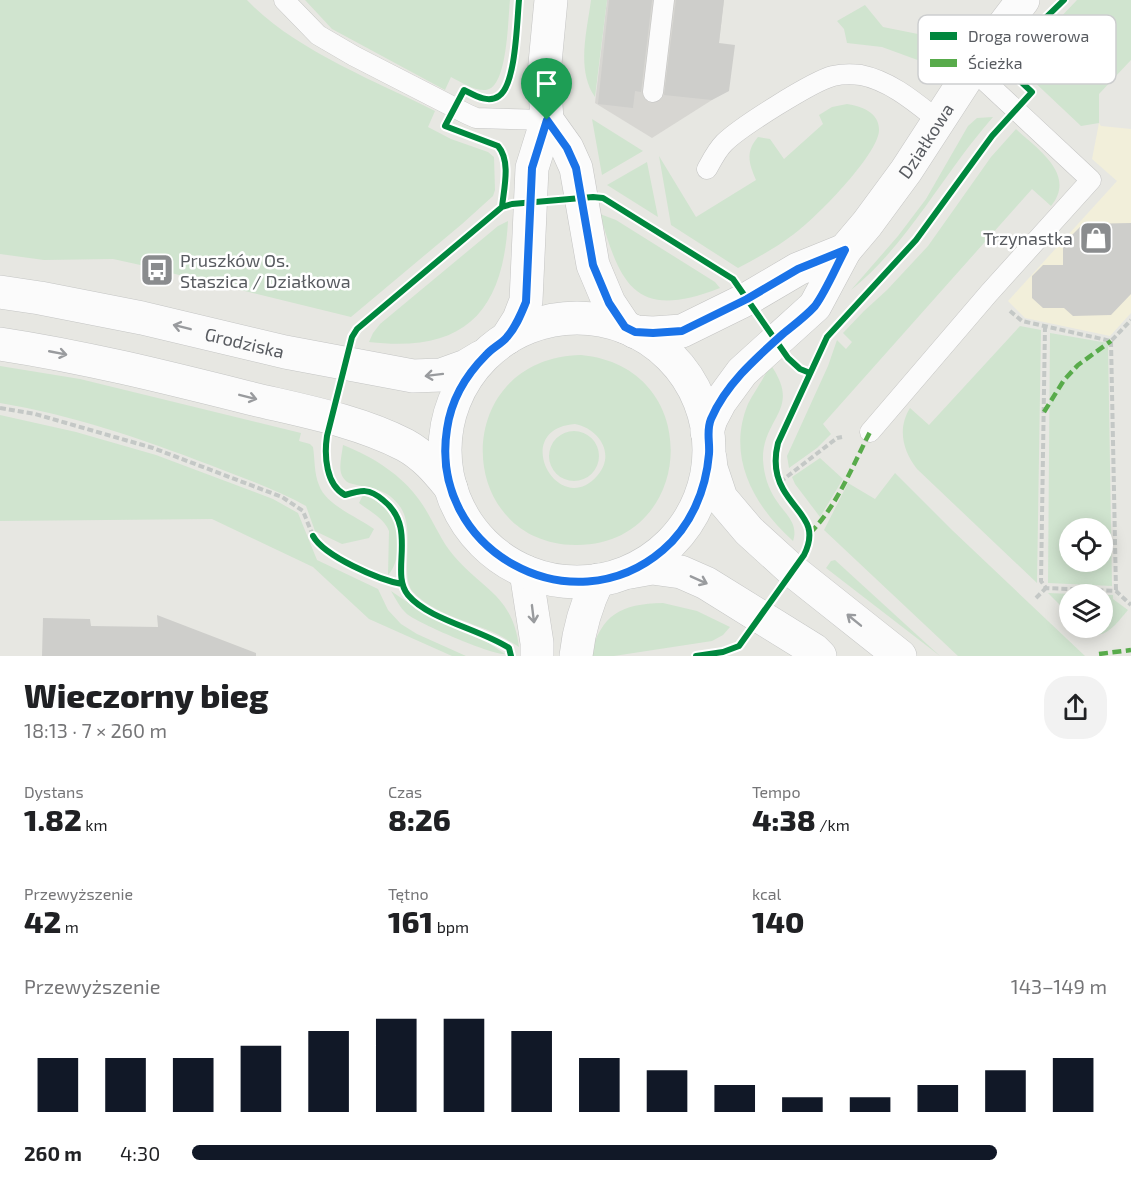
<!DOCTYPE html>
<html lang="pl">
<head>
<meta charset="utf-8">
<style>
	body { margin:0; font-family:"Exo 2",sans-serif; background:#f2f2f2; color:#202124; height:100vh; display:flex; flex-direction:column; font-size:22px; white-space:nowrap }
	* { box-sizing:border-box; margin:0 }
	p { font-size:20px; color:#757577 }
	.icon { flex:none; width:33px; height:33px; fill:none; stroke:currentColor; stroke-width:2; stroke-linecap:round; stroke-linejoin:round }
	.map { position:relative; height:656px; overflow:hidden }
	.drawer { display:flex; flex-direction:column; background:#fff; flex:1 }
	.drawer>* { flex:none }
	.buttons { position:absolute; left:1059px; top:518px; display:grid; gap:12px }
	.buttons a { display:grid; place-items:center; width:54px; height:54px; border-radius:50%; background:#fff; box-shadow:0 3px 15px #0003; font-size:30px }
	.pin { position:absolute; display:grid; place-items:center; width:51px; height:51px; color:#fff; margin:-62px -26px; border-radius:50% 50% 50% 0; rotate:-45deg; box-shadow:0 0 6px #0007 }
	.pin .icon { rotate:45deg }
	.round { display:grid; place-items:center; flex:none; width:63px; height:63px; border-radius:24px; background:#f2f2f2 }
	.headline { display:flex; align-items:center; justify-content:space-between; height:102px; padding:0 24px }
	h1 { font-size:33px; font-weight:800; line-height:45px }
	.metrics { display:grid; grid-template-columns:repeat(3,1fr); gap:9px; height:102px; padding:6px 24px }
	.metrics div { display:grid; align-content:center }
	.metrics b { font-size:30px; font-weight:800 }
	.metrics small { font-size:16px; font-weight:400 }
	.metrics p { font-size:16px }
	.chart { height:168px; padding:12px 24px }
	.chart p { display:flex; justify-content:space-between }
	.chart svg { width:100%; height:108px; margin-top:6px; stroke:#111827; stroke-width:6 }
	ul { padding:0 24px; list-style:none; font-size:20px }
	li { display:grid; grid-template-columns:96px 72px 1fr; align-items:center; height:45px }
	li i { height:15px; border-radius:8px; background:#111827 }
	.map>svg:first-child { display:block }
	.commercial { fill:#f2efda }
	.industrial { fill:#d7d6d2 }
	.green { fill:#d0e4cf; fill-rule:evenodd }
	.building { fill:#cececb }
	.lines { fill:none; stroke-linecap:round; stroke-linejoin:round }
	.service-casing { stroke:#c4c4c3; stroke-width:21 }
	.minor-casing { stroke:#c4c4c3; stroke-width:34 }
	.tertiary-casing { stroke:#c4c4c3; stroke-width:34 }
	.secondary-casing { stroke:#c4c5c4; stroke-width:34 }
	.path { stroke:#c4c8c6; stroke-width:4; stroke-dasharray:6 3; stroke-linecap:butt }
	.service { stroke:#fbfbfb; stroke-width:20 }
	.minor { stroke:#fbfbfb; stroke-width:33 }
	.tertiary { stroke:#fbfbfb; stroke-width:33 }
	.secondary { stroke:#fbfbfb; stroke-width:33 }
	.quiet { stroke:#58ab4b; stroke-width:4.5; stroke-dasharray:9 4.5; stroke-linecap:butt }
	.cycleway-casing { stroke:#fff; stroke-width:10 }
	.cycleway { stroke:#00873e; stroke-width:6 }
	.oneway { stroke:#999b9e }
	.route-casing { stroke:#fff; stroke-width:12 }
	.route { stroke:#1a73e8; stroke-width:8 }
	.labels { text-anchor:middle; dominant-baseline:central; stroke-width:5; stroke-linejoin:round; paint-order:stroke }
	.street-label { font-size:18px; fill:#585b60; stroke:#fff }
	.poi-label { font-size:18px; fill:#585b60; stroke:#fff; text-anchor:end }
	.key { fill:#fff; stroke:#cdcecf; stroke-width:1.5 }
	.key-label { font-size:16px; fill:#585b60 }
</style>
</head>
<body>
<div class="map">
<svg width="1131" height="656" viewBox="0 0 1131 656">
	<rect width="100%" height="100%" fill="#e7e7e2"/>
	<path class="commercial" d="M 1099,123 L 1101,126 L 1131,129 L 1131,313 L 1110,336 L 1025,318 L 1008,301 L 1117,181 L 1092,159 Z"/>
	<path class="industrial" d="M 607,0 L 724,0 L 712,100 L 652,138 L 595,103 Z"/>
	<path class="green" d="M 0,0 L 247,0 C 293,49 375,81 435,111 L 428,127 L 451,139 L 488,152 L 494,157 L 495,190 L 493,196 L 462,224 L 351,317 L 171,273 L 173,267 L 146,261 L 145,266 L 113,259 L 44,260 L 0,254 Z
		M 305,0 L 510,0 C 508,17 508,88 486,90 C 474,91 461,82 451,77 L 445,90 L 332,29 Z
		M 591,0 L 607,0 L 595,97 C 576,70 587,31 591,0 Z
		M 1077,0 L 1131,0 L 1131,60 L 1099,94 L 1099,123 L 1081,126 L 1028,76 C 1021,66 1025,58 1031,48 Z
		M 865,5 L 883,27 L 933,37 L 947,45 L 934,60 L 923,62 L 882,47 L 847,43 L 844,29 L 837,21 Z
		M 847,104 C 862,106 880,113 879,131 C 877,156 815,219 794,234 C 777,247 757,258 738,268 L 671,225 L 659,156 L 696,217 L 756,180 C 749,164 745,152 758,137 L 770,139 L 784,159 L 823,124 L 819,115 L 832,107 Z
		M 993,117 C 982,130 971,143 961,157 C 926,204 897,253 851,290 L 898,236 L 926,199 L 968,126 L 977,118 Z
		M 592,119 L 643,151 L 602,175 Z
		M 1016,129 C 1037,149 1077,174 1051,206 L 1032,189 L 823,424 L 831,434 L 817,448 L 789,468 L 787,456 L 828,366 L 837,340 L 846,349 L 852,342 L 843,333 L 864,311 L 887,290 L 928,246 L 991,157 Z
		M 647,162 L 658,217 L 607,185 Z
		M 600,214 L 616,220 L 715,282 L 720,288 C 638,320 621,289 600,214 Z
		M 508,221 C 503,314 463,353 369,342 L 373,333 L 380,324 L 498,226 Z
		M 1020,326 L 1041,330 L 1037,583 L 917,469 C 903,451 897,429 910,408 L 929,425 Z
		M 1050,333 L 1108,343 L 1112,586 L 1048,583 ZM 1070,528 L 1102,528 L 1102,561 L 1070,561 Z
		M 581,355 C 708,367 695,547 575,545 C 453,543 449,358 581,355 ZM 575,424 C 600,429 616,455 597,476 C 558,520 509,429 575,424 Z
		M 770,364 C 803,410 762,417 763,460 C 764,475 768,488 776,500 C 785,514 799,523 793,541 C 754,506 726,457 748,404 C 752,395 770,369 770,364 Z
		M 0,366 L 80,379 L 301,433 L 299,441 L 310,444 L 313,447 C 315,460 314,473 319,485 C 325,504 357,517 374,529 L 369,538 L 342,544 L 315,531 L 306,506 C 276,489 243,478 210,465 C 142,439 72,415 0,403 Z
		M 0,415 L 76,432 L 156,455 L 273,499 L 298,513 L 317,560 L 378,589 L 388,610 L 401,624 L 417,634 L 466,656 L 452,656 L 369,619 L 313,567 L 212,519 L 0,521 Z
		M549 456a25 25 0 1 1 50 0a25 25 0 1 1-50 0Z
		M 343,445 C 373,457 401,474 420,501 C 433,519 440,540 454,556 C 483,590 513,596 519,647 C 511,642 503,637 495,633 C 468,621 434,614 413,592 C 399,577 416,532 401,508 C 387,487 370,489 349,483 C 345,481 342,477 341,473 C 339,465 342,454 343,445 Z
		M 820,458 L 843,479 L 820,517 L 795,484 L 792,477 Z
		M 895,473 L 952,530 L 1085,656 L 958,656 L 824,530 L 848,483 L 875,499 Z
		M 363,495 C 374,499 384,504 391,514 C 400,529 401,562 388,575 L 389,531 C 384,518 369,511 359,503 Z
		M 835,560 L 940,656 L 826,568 L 831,561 Z
		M 391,591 L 429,617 L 484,640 L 505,654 C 495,656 419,624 407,614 C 400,608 396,599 391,591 Z
		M 1048,593 L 1073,594 L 1070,594 L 1069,614 Z
		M 1103,595 L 1113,595 L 1113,599 L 1128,610 C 1115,625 1102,646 1082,627 L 1102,627 Z
		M 663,603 L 697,611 L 730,627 L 723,635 L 712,641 L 614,656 L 590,656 C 602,614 620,604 663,603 Z"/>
	<path class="building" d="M 609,0 L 652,0 L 641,92 L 635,91 L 633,108 L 598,104 Z
		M 676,0 L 724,0 L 719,43 L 735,45 L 729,91 L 712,100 L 664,95 Z
		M 1131,223 L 1131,294 L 1111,315 L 1073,316 L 1064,308 L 1043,308 L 1032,298 L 1032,276 L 1043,265 L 1063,265 L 1063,244 L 1083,224 Z
		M 157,615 L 256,653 L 256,656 L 42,656 L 43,618 L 90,619 L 91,626 L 158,627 Z"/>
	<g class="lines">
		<defs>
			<path id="service" d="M 284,0 L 318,35 L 354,56 L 467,114 L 476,118 L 547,120
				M 653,92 L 664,0
				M 707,169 C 712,160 717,150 724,143 C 740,127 813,81 833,76 C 842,74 852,74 861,75 C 891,81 916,103 939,121
				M 870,432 L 989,293 L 1091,180 L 972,69"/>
			<path id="minor" d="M 526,572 L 537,643 L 537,656
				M 576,656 C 579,628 586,605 598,580"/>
			<g id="tertiary">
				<path d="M 547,120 L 567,148 L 576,168 L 593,265 L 609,303 L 625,327"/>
				<path d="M 635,332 L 653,333 L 682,331 L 747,299 L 798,269 L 845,250"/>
				<path d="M 507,338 L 519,319 L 526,301 L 532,168 L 547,120 L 544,74 L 551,0"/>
				<path id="s1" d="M 707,432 L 711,419 L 720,402 L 742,372 L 815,306 L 845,250 L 867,224 L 906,171 L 982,54 L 1023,0"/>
			</g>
			<g id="secondary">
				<path id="s2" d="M 0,292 L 40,298 L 142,318 L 285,352 L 413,376 L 441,375 L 466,366 L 481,357"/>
				<circle cx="577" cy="450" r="132"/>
				<path d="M 0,344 C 86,357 169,378 253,399 C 304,411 358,421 405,445 C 425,456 437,471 451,488"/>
				<path d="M 710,458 L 711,468 L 721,498 L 749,531 L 793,571 L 900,656"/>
				<path d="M 630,572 L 652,568 L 681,572 L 706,583 L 814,650 L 820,656"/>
			</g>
		</defs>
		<use href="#service" class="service-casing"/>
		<use href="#minor" class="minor-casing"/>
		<use href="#tertiary" class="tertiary-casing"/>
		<use href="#secondary" class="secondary-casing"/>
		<path class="path" d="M 1010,311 L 1022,321 L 1111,341 L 1131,320
			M 1045,326 L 1041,581 L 1046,588 L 1116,591 L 1131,605
			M 1111,341 L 1116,591
			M 0,408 L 35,414 L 153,448 L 282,497 L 303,511 L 313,536
			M 780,482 L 837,438 L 842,437
			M 1036,598 L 1046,588"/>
		<use href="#service" class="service"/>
		<use href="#minor" class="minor"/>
		<use href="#tertiary" class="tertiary"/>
		<use href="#secondary" class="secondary"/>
		<path class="quiet" d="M 1044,412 L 1064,380 L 1078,365 L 1111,341
			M 810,533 C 837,506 852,467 870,432
			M 1099,654 L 1131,650"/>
		<defs>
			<path id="cycleway" d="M 502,207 C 504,188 511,161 498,146 L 445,126 L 464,90 C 474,95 488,104 499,96 C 516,85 517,20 519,0
				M 313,536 C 324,556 379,580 402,584
				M 511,656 L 509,648 C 480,629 429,620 408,595 C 389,572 419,528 383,500 C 369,488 362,490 345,495 C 326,485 324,456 327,436 L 352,337 L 357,329 L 502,207 L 512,204 L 593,197 L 603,198 L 733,279 L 788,358 L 800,369 L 810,373
				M 696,656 L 723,652 L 739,646 L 804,555 C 820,523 797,514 783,489 C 775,475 774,459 778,443 L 827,337 L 916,240 L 992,136 L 1032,92 C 1026,86 1017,80 1015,71 C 1010,48 1049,15 1064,0"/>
		</defs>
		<use href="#cycleway" class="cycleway-casing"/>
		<use href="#cycleway" class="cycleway"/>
	</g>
	<defs><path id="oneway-shaft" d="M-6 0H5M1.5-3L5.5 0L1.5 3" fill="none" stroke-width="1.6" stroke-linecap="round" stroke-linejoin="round" transform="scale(1.5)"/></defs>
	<g class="oneway">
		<use href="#oneway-shaft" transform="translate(182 327) rotate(-166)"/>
		<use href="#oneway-shaft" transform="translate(58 353) rotate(11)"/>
		<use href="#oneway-shaft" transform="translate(434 375) rotate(173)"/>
		<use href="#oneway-shaft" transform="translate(248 397) rotate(14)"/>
		<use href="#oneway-shaft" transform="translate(699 580) rotate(24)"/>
		<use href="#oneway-shaft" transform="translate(533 614) rotate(83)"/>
		<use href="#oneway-shaft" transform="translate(854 620) rotate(-141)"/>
	</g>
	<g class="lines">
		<defs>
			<path id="route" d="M 547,120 L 567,148 L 576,168 L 593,265 L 609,303 L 625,327 L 635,332 L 653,333 L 682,331 L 747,299 L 798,269 L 845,250 C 836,267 826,291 815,306 C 806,316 794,325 784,333 C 756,358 726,384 711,419 C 706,431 710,441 709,454 C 706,490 691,526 663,550 C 571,629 428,550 447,429 C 451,401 466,375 486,355 C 492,348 501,344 507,337 C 516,327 521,314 526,302 L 532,168 Z"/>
		</defs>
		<use href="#route" class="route-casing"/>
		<use href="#route" class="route"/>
	</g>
	<defs>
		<symbol id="shop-square" viewBox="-11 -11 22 22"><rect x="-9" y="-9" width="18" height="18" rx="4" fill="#8a8c8e" stroke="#fff"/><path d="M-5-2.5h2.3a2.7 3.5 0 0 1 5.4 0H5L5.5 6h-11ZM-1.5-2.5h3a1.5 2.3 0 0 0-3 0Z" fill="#fff"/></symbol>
		<symbol id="bus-square" viewBox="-11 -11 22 22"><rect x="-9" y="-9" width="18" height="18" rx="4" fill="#8a8c8e" stroke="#fff"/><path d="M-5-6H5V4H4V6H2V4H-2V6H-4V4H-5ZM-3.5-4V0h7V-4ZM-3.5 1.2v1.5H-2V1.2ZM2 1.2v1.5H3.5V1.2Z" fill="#fff"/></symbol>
	</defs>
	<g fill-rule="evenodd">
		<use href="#shop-square" x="1077" y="219" width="38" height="38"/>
		<use href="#bus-square" x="138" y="251" width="38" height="38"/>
	</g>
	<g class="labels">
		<g class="street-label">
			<text stroke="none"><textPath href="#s1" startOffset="368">Działkowa</textPath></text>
			<text stroke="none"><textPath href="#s2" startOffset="250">Grodziska</textPath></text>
		</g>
		<g class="poi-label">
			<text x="1073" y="238">Trzynastka</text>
			<text x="180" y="260" text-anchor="start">Pruszków Os.<tspan x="180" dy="21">Staszica / Działkowa</tspan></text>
		</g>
	</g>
	<rect x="918" y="15" width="198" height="69" rx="9" class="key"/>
	<rect x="930" y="32" width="27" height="8" fill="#00873e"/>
	<rect x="930" y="59" width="27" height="8" fill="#58ab4b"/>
	<g class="key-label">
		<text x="968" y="42">Droga rowerowa</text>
		<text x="968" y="69">Ścieżka</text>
	</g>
</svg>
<div class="buttons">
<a><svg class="icon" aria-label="locate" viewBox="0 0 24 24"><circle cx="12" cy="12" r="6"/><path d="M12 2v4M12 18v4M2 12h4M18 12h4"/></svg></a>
<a><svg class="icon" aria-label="layers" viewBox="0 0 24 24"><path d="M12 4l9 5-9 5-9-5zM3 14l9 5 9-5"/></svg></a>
</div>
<div class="pin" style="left:547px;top:120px;background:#1e9e55"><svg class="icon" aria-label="arrive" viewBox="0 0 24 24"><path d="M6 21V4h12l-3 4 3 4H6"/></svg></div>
</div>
<section class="drawer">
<div class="headline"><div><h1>Wieczorny bieg</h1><p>18:13 · 7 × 260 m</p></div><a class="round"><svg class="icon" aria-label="share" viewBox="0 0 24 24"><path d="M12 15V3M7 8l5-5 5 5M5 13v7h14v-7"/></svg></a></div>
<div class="metrics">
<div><p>Dystans</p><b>1.82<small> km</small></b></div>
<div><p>Czas</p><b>8:26</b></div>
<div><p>Tempo</p><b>4:38<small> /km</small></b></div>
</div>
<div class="metrics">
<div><p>Przewyższenie</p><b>42<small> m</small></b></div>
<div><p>Tętno</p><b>161<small> bpm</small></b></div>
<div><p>kcal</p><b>140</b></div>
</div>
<div class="chart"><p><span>Przewyższenie</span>143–149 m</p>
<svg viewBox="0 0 160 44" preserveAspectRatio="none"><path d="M5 44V22M15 44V22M25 44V22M35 44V17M45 44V11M55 44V6M65 44V6M75 44V11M85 44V22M95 44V27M105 44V33M115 44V38M125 44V38M135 44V33M145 44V27M155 44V22"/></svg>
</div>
<ul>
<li><b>260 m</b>4:30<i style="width:88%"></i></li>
</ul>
</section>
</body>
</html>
